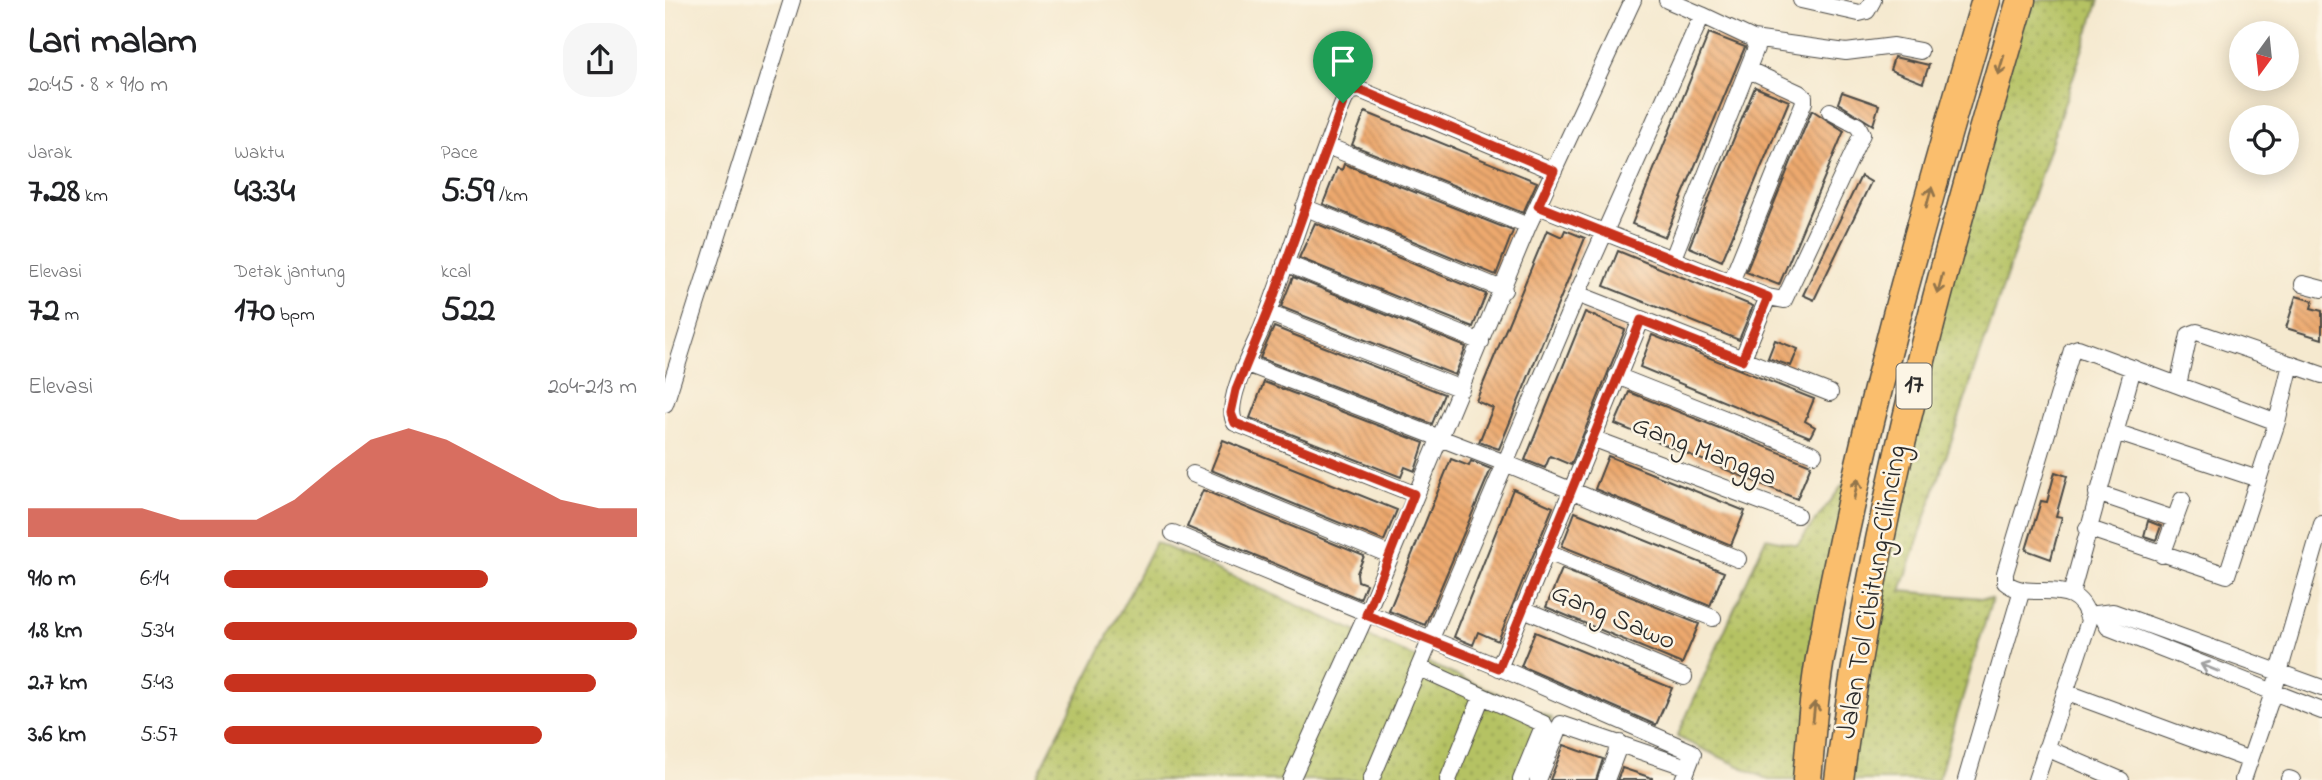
<!DOCTYPE html>
<html lang="id">
<head>
<meta charset="utf-8">
<style>
	body { margin:0; font-family:"Indie Flower",sans-serif; background:#f6f6f6; color:#202124; height:100vh; display:flex; flex-direction:column; font-size:26px; white-space:nowrap }
	* { box-sizing:border-box; margin:0 }
	p { font-size:23px; color:#757577 }
	.icon { flex:none; width:38px; height:38px; fill:none; stroke:currentColor; stroke-width:2; stroke-linecap:round; stroke-linejoin:round }
	.map { position:relative; flex:1; overflow:hidden }
	.panel { display:flex; flex-direction:column; background:#fff; width:665px }
	.panel>* { flex:none }
	.needle { width:46px; rotate:195deg }
	.tools { position:absolute; left:1564px; top:21px; display:grid; gap:14px }
	.tools a { display:grid; place-items:center; width:70px; height:70px; border-radius:50%; background:#fff; box-shadow:0 4px 18px #0003; font-size:35px }
	.pin { position:absolute; display:grid; place-items:center; width:60px; height:60px; color:#fff; margin:-72px -30px; border-radius:50% 50% 50% 0; rotate:-45deg; box-shadow:0 0 7px #0007 }
	.pin .icon { rotate:45deg }
	.round { display:grid; place-items:center; flex:none; width:74px; height:74px; border-radius:28px; background:#f6f6f6 }
	.summary { display:flex; align-items:center; justify-content:space-between; height:119px; padding:0 28px }
	h1 { font-size:38px; font-weight:800; line-height:52px }
	.figures { display:grid; grid-template-columns:repeat(3,1fr); gap:10px; height:119px; padding:7px 28px }
	.figures div { display:grid; align-content:center }
	.figures b { font-size:35px; font-weight:800 }
	.figures small { font-size:19px; font-weight:400 }
	.figures p { font-size:19px }
	.chart { height:196px; padding:14px 28px }
	.chart p { display:flex; justify-content:space-between }
	.chart svg { width:100%; height:126px; margin-top:7px; fill:#c8321e; opacity:.7 }
	ul { padding:0 28px; list-style:none; font-size:23px }
	li { display:grid; grid-template-columns:112px 84px 1fr; align-items:center; height:52px }
	li i { height:18px; border-radius:9px; background:#c8321e }
	main { display:flex; flex:1; min-height:0 }
	.map>svg:first-child { display:block }
	.green { fill:url(#green-dots); stroke:#707648; stroke-width:2 }
	.building { fill:url(#building-back-hatch) }
	.lines { fill:none; stroke-linecap:round; stroke-linejoin:round }
	.minor-casing { stroke:#494844; stroke-width:18 }
	.motorway-casing { stroke:#494844; stroke-width:31 }
	.minor { stroke:#fff; stroke-width:16 }
	.motorway { stroke:#fabe6d; stroke-width:28 }
	.oneway { stroke:#92744c }
	.oneway2 { stroke:#a0a0a0 }
	.route-casing { stroke:#fff; stroke-width:14 }
	.route { stroke:#c8321e; stroke-width:9 }
	.labels { text-anchor:middle; dominant-baseline:central; stroke-width:5; stroke-linejoin:round; paint-order:stroke }
	.shield { fill:#fcf5e5; stroke:#6a6863; stroke-width:2 }
	.shield-label { font-size:26px; font-weight:bold; fill:#2b2b2b }
	.street-label { font-size:28px; fill:#2b2b2b; stroke:#fcf5e5 }
</style>
</head>
<body>
<main>
<section class="panel">
<div class="summary"><div><h1>Lari malam</h1><p>20:45 · 8 × 910 m</p></div><a class="round"><svg class="icon" aria-label="share" viewBox="0 0 24 24"><path d="M12 15V3M7 8l5-5 5 5M5 13v7h14v-7"/></svg></a></div>
<div class="figures">
<div><p>Jarak</p><b>7.28<small> km</small></b></div>
<div><p>Waktu</p><b>43:34</b></div>
<div><p>Pace</p><b>5:59<small> /km</small></b></div>
</div>
<div class="figures">
<div><p>Elevasi</p><b>72<small> m</small></b></div>
<div><p>Detak jantung</p><b>170<small> bpm</small></b></div>
<div><p>kcal</p><b>522</b></div>
</div>
<div class="chart"><p><span>Elevasi</span>204–213 m</p>
<svg viewBox="0 0 160 44" preserveAspectRatio="none"><path d="M0 44V34L10 34L20 34L30 34L40 38L50 38L60 38L70 31L80 20L90 10L100 6L110 10L120 17L130 24L140 31L150 34L160 34V44z"/></svg>
</div>
<ul>
<li><b>910 m</b>6:14<i style="width:64%"></i></li>
<li><b>1.8 km</b>5:34<i style="width:100%"></i></li>
<li><b>2.7 km</b>5:43<i style="width:90%"></i></li>
<li><b>3.6 km</b>5:57<i style="width:77%"></i></li>
</ul>
</section>
<div class="map">
<svg width="1657" height="780" viewBox="0 0 1657 780">
	<defs>
		<pattern id="green-dots" width="8" height="8" patternUnits="userSpaceOnUse" patternTransform="scale(1.75)"><rect width="8" height="8" fill="#b5c264"/><path d="M2 2h.1M6 6h.1" fill="none" stroke="#939e53" stroke-width="1.8" stroke-linecap="round"/></pattern>
		<pattern id="building-back-hatch" width="6" height="6" patternUnits="userSpaceOnUse" patternTransform="scale(1.75)"><rect width="6" height="6" fill="#eda96e"/><path d="M-1 5l2 2M0 0l6 6M5-1l2 2" fill="none" stroke="#c08a5b"/></pattern>
	</defs>
	<rect width="100%" height="100%" fill="#fcf5e5"/>
	<filter id="ink" filterUnits="userSpaceOnUse"><feTurbulence type="fractalNoise" baseFrequency=".0143" numOctaves="2"/><feDisplacementMap in="SourceGraphic" scale="14" xChannelSelector="R" yChannelSelector="G"/><feConvolveMatrix kernelMatrix="1 2 1 2 8 2 1 2 1" color-interpolation-filters="sRGB"/></filter>
	<filter id="wash" filterUnits="userSpaceOnUse"><feTurbulence type="fractalNoise" baseFrequency=".00686" numOctaves="4" result="noise"/><feDisplacementMap in="SourceGraphic" scale="28" xChannelSelector="R" yChannelSelector="G"/><feGaussianBlur stdDeviation="1.57" result="paint"/><feColorMatrix in="noise" values="0 0 0 0 0 0 0 0 0 0 0 0 0 0 0 0 0 1.4 0 .05"/><feComposite in="paint" operator="in"/></filter>
	<g filter="url(#wash)">
		<rect width="100%" height="100%" fill="#f5e9cf"/>
		<path class="green" d="M 1356,0 L 1434,0 L 1236,591 L 1327,599 L 1273,780 L 1174,780 L 1190,662 Z
			M 1198,458 L 1142,780 L 1104,780 L 1012,737 L 1101,538 L 1132,545 Z
			M 490,542 L 887,718 L 863,780 L 370,780 Z"/>
		<g id="blocks">
			<path class="building" d="M 1044,33 L 1080,47 L 1000,237 L 967,224 Z
				M 1229,57 L 1264,65 L 1258,83 L 1225,70 Z
				M 1090,87 L 1124,101 L 1057,261 L 1024,247 Z
				M 1177,92 L 1214,105 L 1208,125 L 1173,103 Z
				M 1147,110 L 1179,131 L 1114,285 L 1081,272 Z
				M 700,112 L 872,182 L 858,213 L 687,145 Z
				M 679,164 L 848,231 L 831,275 L 658,204 L 672,168 L 677,170 Z
				M 1196,176 L 1206,182 L 1149,300 L 1138,295 Z
				M 650,223 L 821,294 L 808,327 L 634,258 Z
				M 882,230 L 897,237 L 900,230 L 920,238 L 834,449 L 814,442 L 828,408 L 811,401 Z
				M 953,251 L 1088,306 L 1074,340 L 939,286 Z
				M 628,277 L 801,347 L 790,375 L 616,307 Z
				M 1631,296 L 1648,301 L 1646,308 L 1657,311 L 1657,339 L 1621,328 Z
				M 920,312 L 960,330 L 906,465 L 885,456 L 880,468 L 860,460 Z
				M 609,327 L 779,394 L 767,424 L 595,358 Z
				M 987,335 L 1149,399 L 1140,421 L 1150,427 L 1145,437 L 975,367 Z
				M 1110,340 L 1133,349 L 1126,366 L 1103,358 Z
				M 599,382 L 759,443 L 750,471 L 740,467 L 736,477 L 585,418 Z
				M 964,392 L 1146,465 L 1132,499 L 950,424 Z
				M 558,440 L 732,510 L 719,541 L 546,470 Z
				M 943,456 L 1080,511 L 1066,545 L 930,489 Z
				M 786,459 L 804,466 L 806,461 L 826,469 L 760,625 L 724,611 Z
				M 1390,472 L 1402,476 L 1391,516 L 1397,517 L 1386,559 L 1361,550 L 1376,501 L 1382,502 Z
				M 848,489 L 888,507 L 833,641 L 813,632 L 808,645 L 789,637 Z
				M 538,490 L 699,556 L 692,573 L 693,581 L 701,584 L 695,599 L 522,527 Z
				M 910,512 L 1059,572 L 1045,606 L 897,546 Z
				M 1483,521 L 1496,526 L 1491,540 L 1479,536 Z
				M 897,569 L 1034,624 L 1017,664 L 881,607 Z
				M 870,632 L 1007,688 L 991,725 L 856,666 Z
				M 899,745 L 938,759 L 931,780 L 885,780 Z
				M 957,768 L 987,778 L 987,780 L 952,780 Z"/>
		</g>
	</g>
	<g filter="url(#ink)">
		<use href="#blocks" fill-opacity="0" stroke="#494844" stroke-width="2"/>
		<g class="lines">
			<defs>
				<path id="minor" d="M 1136,0 L 1194,13 L 1202,11 L 1208,0
					M 1088,39 L 1181,52 L 1229,46 L 1255,51
					M 662,146 L 863,226
					M 873,206 L 1103,297 L 1119,300 L 1197,134 L 1193,126 L 1165,111
					M 639,207 L 839,290
					M 1008,258 L 1091,48 L 1088,39 L 1037,15
					M 620,263 L 816,342
					M 1066,282 L 1139,102 L 1139,97 L 1134,93 L 1084,70
					M 1638,284 L 1657,289
					M 912,294 L 1165,393
					M 603,313 L 796,389
					M 1077,360 L 1103,297
					M 582,364 L 840,463 L 1073,559
					M 952,376 L 1149,454
					M 1513,385 L 1524,335 L 1532,332 L 1657,375
					M 0,404 L 127,0
					M 1450,432 L 1593,479
					M 927,438 L 1132,515
					M 528,474 L 725,555
					M 1432,493 L 1509,519
					M 749,494 L 570,423 C 558,403 588,349 597,328 C 627,252 649,172 681,96 L 686,91 L 695,90 L 889,171
					M 1422,528 L 1562,575 L 1612,422 L 1626,364
					M 508,533 L 826,664 L 1025,751 L 1028,754 L 1018,780
					M 880,551 L 1048,618
					M 1497,555 L 1517,500
					M 1406,594 L 1468,368
					M 856,608 L 1019,677
					M 1436,614 L 1443,627 L 1657,711
					M 1422,615 L 1448,612 L 1657,688
					M 755,668 L 879,724 L 856,780
					M 834,668 L 976,320
					M 1400,692 L 1585,760
					M 1381,748 L 1456,780
					M 1624,779 L 1627,780
					M 626,780 L 701,615 L 863,226 L 968,0
					M 706,780 L 912,294 L 1037,15 L 1002,0
					M 783,780 L 817,696
					M 873,780 L 896,724 L 1022,767
					M 941,780 L 955,743
					M 1301,780 L 1356,593
					M 1371,780 L 1424,621 C 1414,572 1365,604 1340,582 L 1340,573 L 1407,350 L 1413,348 L 1612,422
					M 1578,780 L 1608,693 L 1657,524"/>
				<path id="motorway" d="M 1142,780 C 1146,738 1148,695 1156,653 C 1195,432 1258,215 1321,0
					M 1174,780 C 1209,514 1280,256 1356,0"/>
			</defs>
			<use href="#minor" class="minor-casing"/>
			<use href="#motorway" class="motorway-casing"/>
			<use href="#minor" class="minor"/>
			<use href="#motorway" class="motorway"/>
		</g>
		<defs><path id="oneway-shaft" d="M-6 0H5M1.5-3L5.5 0L1.5 3" fill="none" stroke-width="1.6" stroke-linecap="round" stroke-linejoin="round" transform="scale(1.75)"/></defs>
		<g class="oneway">
			<use href="#oneway-shaft" transform="translate(1336 65) rotate(107)"/>
			<use href="#oneway-shaft" transform="translate(1264 197) rotate(-75)"/>
			<use href="#oneway-shaft" transform="translate(1275 284) rotate(104)"/>
			<use href="#oneway-shaft" transform="translate(1191 489) rotate(-78)"/>
			<use href="#oneway-shaft" transform="translate(1149 712) rotate(-84)"/>
		</g>
		<use class="oneway2" href="#oneway-shaft" transform="translate(1545 668) rotate(-158)"/>
	</g>
	<g class="lines" filter="url(#ink)">
		<defs>
			<path id="route" d="M 695,90 L 889,171 L 873,206 L 1103,297 L 1077,360 L 976,320 L 834,668 L 701,615 L 749,494 L 570,423 L 566,413 L 571,390 L 606,304 L 678,103 L 686,91 Z"/>
		</defs>
		<use href="#route" class="route-casing"/>
		<use href="#route" class="route"/>
	</g>
	<g class="labels">
		<rect class="shield" x="1231.5" y="363.5" width="35" height="45" rx="5"/>
		<g class="shield-label">
			<text x="1249" y="386">17</text>
		</g>
		<g class="street-label">
			<text transform="translate(1039 452) rotate(21)">Gang Mangga</text>
			<text transform="translate(1208 592) rotate(-80)">Jalan Tol Cibitung–Cilincing</text>
			<text transform="translate(948 618) rotate(23)">Gang Sawo</text>
		</g>
	</g>
</svg>
<div class="tools">
<a><svg class="needle" viewBox="-14 -14 28 28"><path d="M0-13l5 13h-10z" fill="#e53935"/><path d="M0 13l5-13h-10z" fill="#757577"/></svg></a>
<a><svg class="icon" aria-label="locate" viewBox="0 0 24 24"><circle cx="12" cy="12" r="6"/><path d="M12 2v4M12 18v4M2 12h4M18 12h4"/></svg></a>
</div>
<div class="pin" style="left:678px;top:103px;background:#1e9e55"><svg class="icon" aria-label="arrive" viewBox="0 0 24 24"><path d="M6 21V4h12l-3 4 3 4H6"/></svg></div>
</div>
</main>
</body>
</html>
